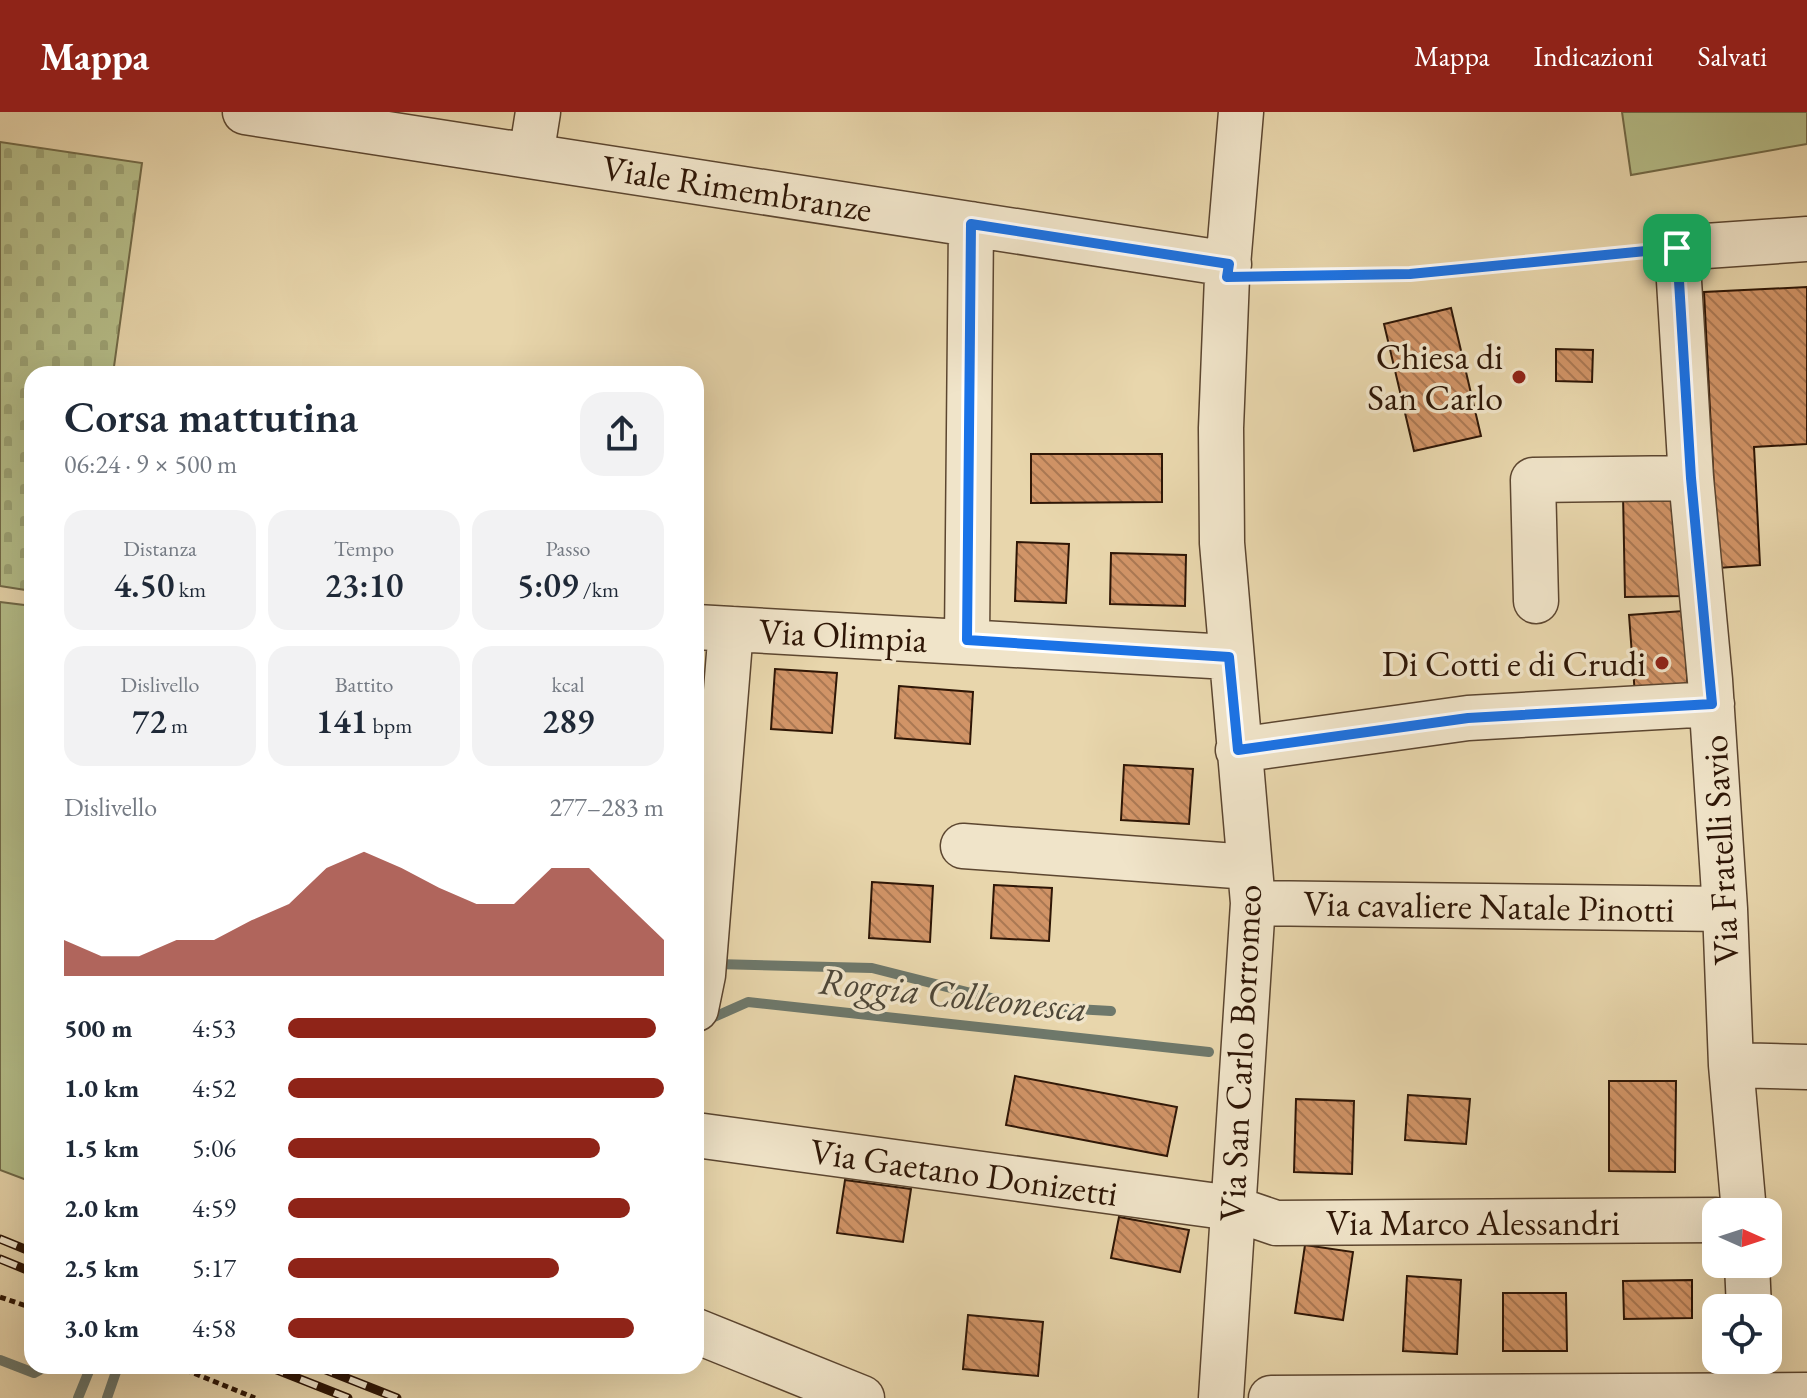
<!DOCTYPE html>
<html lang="it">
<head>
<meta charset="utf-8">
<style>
	body { margin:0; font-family:"EB Garamond",serif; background:#f2f2f3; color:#1f2937; height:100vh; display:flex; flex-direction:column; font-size:30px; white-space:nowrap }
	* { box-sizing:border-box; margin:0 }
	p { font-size:26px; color:#747a83 }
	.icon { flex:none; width:44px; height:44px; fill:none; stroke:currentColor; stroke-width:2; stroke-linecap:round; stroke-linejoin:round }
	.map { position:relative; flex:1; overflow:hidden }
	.drawer { position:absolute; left:24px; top:254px; width:680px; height:1008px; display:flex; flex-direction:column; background:#fff; border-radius:24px; box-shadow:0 8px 32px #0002 }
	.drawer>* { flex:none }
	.needle { width:52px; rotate:93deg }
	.controls { position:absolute; left:1702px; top:1086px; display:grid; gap:16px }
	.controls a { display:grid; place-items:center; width:80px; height:80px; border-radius:16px; background:#fff; box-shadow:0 8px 32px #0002; font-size:40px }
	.pin { position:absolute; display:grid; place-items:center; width:68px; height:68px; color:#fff; margin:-34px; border-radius:16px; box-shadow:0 4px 12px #0006 }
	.round { display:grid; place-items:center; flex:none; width:84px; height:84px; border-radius:24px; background:#f2f2f3 }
	.summary { display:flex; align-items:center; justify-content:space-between; height:136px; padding:0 40px }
	h1 { font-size:44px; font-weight:600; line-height:60px }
	.figures { display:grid; grid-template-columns:repeat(3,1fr); gap:12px; height:136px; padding:8px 40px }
	.figures div { display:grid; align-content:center; border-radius:20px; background:#f2f2f3; text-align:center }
	.figures b { font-size:34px; font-weight:600 }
	.figures small { font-size:22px; font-weight:400 }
	.figures p { font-size:22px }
	.chart { height:224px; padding:16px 40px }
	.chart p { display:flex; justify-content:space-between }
	.chart svg { width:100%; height:144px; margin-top:8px; fill:#8f2418; opacity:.7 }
	ul { padding:0 40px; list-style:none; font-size:26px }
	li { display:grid; grid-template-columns:128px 96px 1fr; align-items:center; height:60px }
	li i { height:20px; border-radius:10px; background:#8f2418 }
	header { display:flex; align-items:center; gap:48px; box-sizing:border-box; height:112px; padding:0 40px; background:#8f2418; color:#fff }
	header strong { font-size:38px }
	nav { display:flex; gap:44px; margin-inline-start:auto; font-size:28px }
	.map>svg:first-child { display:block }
	.cemetery { fill:url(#cemetery-stones); stroke:#726a48; stroke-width:2 }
	.green { fill:#b6be89; stroke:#726a48; stroke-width:2 }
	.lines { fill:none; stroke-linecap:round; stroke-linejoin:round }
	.stream { stroke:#6e786b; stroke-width:10 }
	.building { fill:url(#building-back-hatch); stroke:#2e1606; stroke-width:2 }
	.minor-casing { stroke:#5c4630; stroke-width:47 }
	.path { stroke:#2e1606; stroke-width:5; stroke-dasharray:6 4; stroke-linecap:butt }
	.minor { stroke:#f0e4c9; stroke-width:44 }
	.rail-casing { stroke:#2e1606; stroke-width:9 }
	.rail { stroke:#f0e4c9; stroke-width:6; stroke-dasharray:18; stroke-linecap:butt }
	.route-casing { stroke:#fff; stroke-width:16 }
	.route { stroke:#1a73e8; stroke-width:10 }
	.poi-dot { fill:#8f2418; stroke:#f0e4c9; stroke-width:3 }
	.labels { text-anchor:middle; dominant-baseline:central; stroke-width:7; stroke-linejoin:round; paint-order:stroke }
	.street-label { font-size:36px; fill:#2e1606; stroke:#f0e4c9 }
	.poi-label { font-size:36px; fill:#2e1606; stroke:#f0e4c9; text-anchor:end }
	.water-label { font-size:38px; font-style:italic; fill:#4e4738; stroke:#f0e4c9 }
</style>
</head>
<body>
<header>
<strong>Mappa</strong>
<nav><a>Mappa</a><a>Indicazioni</a><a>Salvati</a></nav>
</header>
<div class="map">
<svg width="1807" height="1286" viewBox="0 0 1807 1286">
	<defs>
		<pattern id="cemetery-stones" width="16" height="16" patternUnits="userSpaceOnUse" patternTransform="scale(2)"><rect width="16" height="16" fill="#b6be89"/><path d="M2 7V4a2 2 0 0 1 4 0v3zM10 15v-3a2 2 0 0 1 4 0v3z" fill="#9da375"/></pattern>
		<pattern id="building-back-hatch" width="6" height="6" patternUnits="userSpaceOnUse" patternTransform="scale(2)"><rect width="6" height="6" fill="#d19467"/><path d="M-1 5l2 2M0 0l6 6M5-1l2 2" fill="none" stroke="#aa7853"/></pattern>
	</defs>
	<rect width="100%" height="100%" fill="#e8d6ac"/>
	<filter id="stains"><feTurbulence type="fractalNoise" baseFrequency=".0025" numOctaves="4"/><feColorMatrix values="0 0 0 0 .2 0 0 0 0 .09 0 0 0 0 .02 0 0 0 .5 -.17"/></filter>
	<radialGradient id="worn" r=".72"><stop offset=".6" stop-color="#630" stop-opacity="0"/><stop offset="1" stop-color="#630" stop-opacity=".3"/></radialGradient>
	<path class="cemetery" d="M 0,30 L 142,51 L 113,262 L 32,262 L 32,479 L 0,474 Z"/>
	<path class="green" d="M 1622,0 L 1807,0 L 1807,32 L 1631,63 Z
		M 0,490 L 32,494 L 32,1070 L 0,1058 Z"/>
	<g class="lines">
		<path class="stream" d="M 716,852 L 872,856 L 1022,894 L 1111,899
			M 705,909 L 748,890 L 1209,940
			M 0,1248 L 34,1261 L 47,1254
			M 78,1286 L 91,1254
			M 107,1286 L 118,1254"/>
	</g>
	<path class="building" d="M 1807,175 L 1807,332 L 1754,335 L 1760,453 L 1718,456 L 1704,180 Z
		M 1451,196 L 1481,324 L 1414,339 L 1384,212 Z
		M 1556,237 L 1593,238 L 1592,270 L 1556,269 Z
		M 1031,342 L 1162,342 L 1162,390 L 1031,391 Z
		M 1682,381 L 1684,484 L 1625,485 L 1623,382 Z
		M 1017,430 L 1069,432 L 1066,491 L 1015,489 Z
		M 1111,441 L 1186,443 L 1185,494 L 1110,492 Z
		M 1683,499 L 1688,580 L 1635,583 L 1629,503 Z
		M 775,557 L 837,561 L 832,621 L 771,617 Z
		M 899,574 L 973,580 L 970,632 L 895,626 Z
		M 1124,653 L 1193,657 L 1189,712 L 1121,708 Z
		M 872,770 L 933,774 L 930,830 L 869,826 Z
		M 994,773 L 1052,776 L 1049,829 L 991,826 Z
		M 1015,964 L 1177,995 L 1167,1044 L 1006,1013 Z
		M 1609,969 L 1676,969 L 1675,1060 L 1609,1059 Z
		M 1408,983 L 1470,987 L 1466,1032 L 1405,1028 Z
		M 1296,987 L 1354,989 L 1352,1062 L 1294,1060 Z
		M 845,1068 L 911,1077 L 903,1130 L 837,1121 Z
		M 1119,1105 L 1189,1118 L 1180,1160 L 1111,1146 Z
		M 1305,1133 L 1353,1140 L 1343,1208 L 1295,1201 Z
		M 1407,1164 L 1461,1168 L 1457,1242 L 1403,1239 Z
		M 1692,1168 L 1692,1206 L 1624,1207 L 1623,1169 Z
		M 1503,1181 L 1566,1181 L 1567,1239 L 1503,1239 Z
		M 968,1203 L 1043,1210 L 1038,1264 L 963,1257 Z"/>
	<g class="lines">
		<defs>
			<path id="minor" d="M 245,0 L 1229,152
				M 531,44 L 538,0
				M 1536,489 L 1533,368 L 1691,366
				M 696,515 L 1229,545
				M 967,528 L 971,112
				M 1238,638 L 1468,606 L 1712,592
				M 963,734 L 1249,755
				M 1253,791 L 1725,797
				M 696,897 L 703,863 L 731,517
				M 1731,953 L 1807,955
				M 696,1023 L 1232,1096 L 1276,1111 L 1716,1108
				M 1744,1100 L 1731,953 L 1725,797 L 1710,568 L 1691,366 L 1677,136 L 1807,127
				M 1747,1152 L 1749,1196
				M 696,1219 L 862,1286
				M 1221,1286 L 1253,791 L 1222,431 L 1221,316 L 1227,165 L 1241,0
				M 1271,1286 L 1807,1283"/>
		</defs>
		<use href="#minor" class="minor-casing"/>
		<path class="path" d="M 1263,165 L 1410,162 L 1640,140
			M 0,1185 L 32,1196
			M 176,1254 L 255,1286"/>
		<use href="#minor" class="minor"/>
		<defs>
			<path id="rail" d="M 0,1127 L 32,1140
				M 0,1147 L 32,1160
				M 267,1254 L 348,1286
				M 316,1254 L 397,1286"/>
		</defs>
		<use href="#rail" class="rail-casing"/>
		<use href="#rail" class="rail"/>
	</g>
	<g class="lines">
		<defs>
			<path id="route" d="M 971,112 L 1229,152 L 1227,165 L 1410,162 L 1677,136 L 1691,366 L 1712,592 L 1468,606 L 1238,638 L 1229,545 L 967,528 Z"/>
		</defs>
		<use href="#route" class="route-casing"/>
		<use href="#route" class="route"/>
	</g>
	<g class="poi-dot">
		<circle cx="1519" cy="265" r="8"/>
		<circle cx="1662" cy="551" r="8"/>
	</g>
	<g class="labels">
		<g class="street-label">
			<text transform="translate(737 76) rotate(9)">Viale Rimembranze</text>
			<text transform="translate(843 523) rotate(3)">Via Olimpia</text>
			<text transform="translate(1720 738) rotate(-93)">Via Fratelli Savio</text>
			<text transform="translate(1489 794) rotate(1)">Via cavaliere Natale Pinotti</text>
			<text transform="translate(1240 941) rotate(-87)">Via San Carlo Borromeo</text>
			<text transform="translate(964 1060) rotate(8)">Via Gaetano Donizetti</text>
			<text x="1473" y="1110">Via Marco Alessandri</text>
		</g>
		<g class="poi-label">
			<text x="1503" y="244">Chiesa di<tspan x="1503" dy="41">San Carlo</tspan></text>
			<text x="1646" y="551">Di Cotti e di Crudi</text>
		</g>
		<g class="water-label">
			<text transform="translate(953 882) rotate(6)">Roggia Colleonesca</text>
		</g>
	</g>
	<rect width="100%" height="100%" filter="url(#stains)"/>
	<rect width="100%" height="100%" fill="url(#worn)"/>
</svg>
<div class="controls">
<a><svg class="needle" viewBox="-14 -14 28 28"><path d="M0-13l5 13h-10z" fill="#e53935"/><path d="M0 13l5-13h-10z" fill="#747a83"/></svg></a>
<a><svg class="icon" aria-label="locate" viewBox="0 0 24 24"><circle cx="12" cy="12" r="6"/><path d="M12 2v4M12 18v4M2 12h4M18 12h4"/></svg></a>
</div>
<div class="pin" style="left:1677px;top:136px;background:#1e9e55"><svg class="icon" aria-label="arrive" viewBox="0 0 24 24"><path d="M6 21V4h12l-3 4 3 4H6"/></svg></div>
<section class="drawer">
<div class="summary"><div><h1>Corsa mattutina</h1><p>06:24 · 9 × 500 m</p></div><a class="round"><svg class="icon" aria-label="share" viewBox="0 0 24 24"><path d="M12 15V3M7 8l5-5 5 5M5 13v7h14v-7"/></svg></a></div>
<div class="figures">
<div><p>Distanza</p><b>4.50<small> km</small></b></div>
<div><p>Tempo</p><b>23:10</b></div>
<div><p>Passo</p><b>5:09<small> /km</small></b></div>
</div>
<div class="figures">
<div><p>Dislivello</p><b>72<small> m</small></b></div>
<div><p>Battito</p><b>141<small> bpm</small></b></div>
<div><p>kcal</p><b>289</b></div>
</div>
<div class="chart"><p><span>Dislivello</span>277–283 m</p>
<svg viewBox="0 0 160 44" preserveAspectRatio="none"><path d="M0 44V33L10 38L20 38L30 33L40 33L50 27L60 22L70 11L80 6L90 11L100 17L110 22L120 22L130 11L140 11L150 22L160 33V44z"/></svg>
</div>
<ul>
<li><b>500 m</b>4:53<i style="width:98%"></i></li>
<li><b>1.0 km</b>4:52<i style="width:100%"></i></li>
<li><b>1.5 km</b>5:06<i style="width:83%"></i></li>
<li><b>2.0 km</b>4:59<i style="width:91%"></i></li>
<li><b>2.5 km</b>5:17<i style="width:72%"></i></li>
<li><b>3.0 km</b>4:58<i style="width:92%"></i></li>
</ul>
</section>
</div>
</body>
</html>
